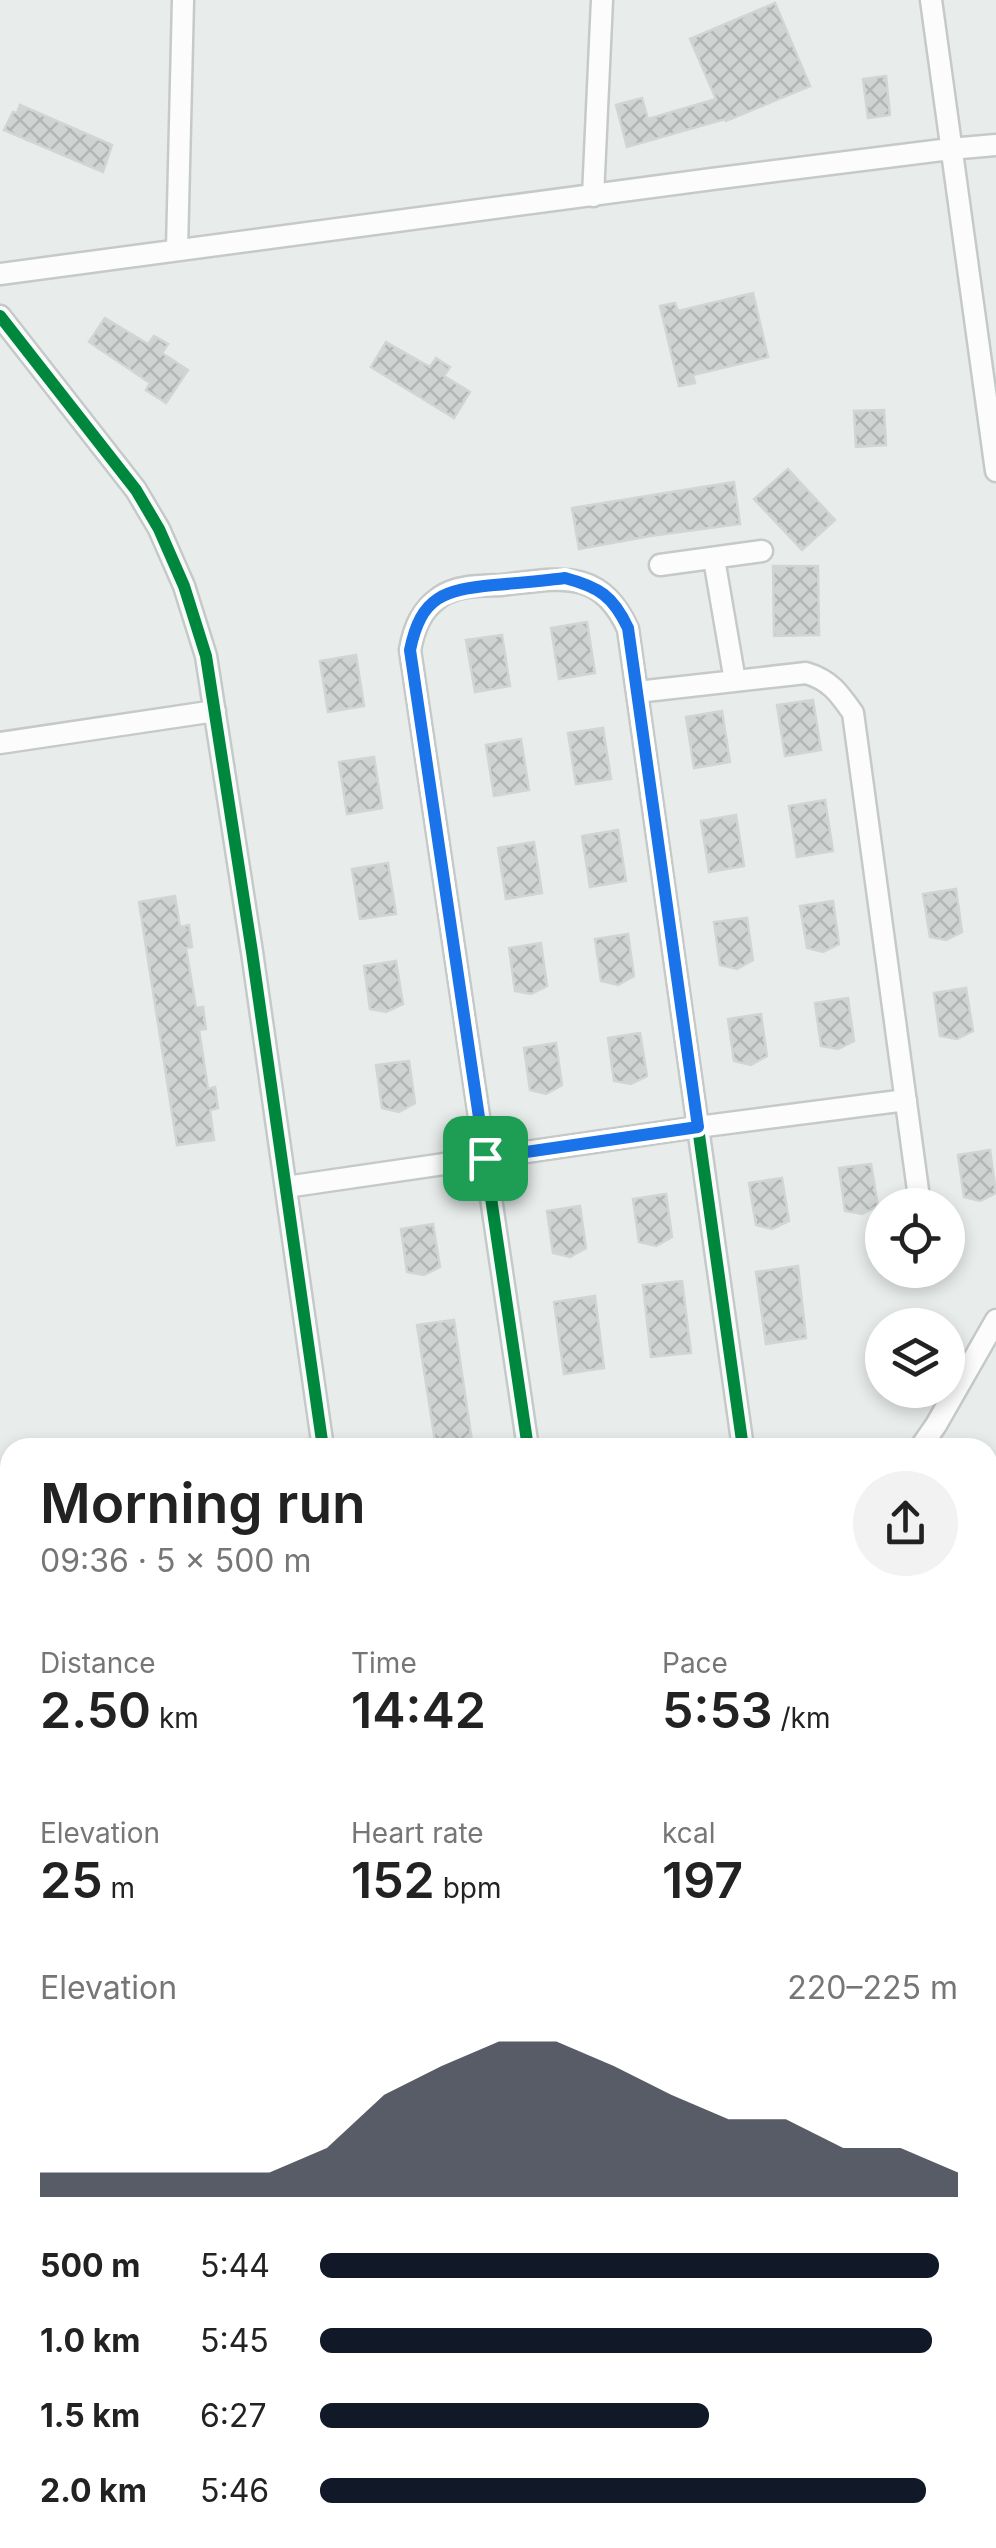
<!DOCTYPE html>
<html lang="en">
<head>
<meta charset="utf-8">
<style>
	body { margin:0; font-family:Inter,sans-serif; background:#f2f2f2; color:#222; height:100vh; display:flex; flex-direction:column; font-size:38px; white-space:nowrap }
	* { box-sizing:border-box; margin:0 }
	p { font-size:32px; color:#767676 }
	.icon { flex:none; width:55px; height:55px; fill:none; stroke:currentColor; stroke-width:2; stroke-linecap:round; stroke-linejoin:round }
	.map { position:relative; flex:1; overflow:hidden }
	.details { position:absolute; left:0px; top:1438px; width:998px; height:1112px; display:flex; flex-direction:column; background:#fff; border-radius:30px 30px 0 0; box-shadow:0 5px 15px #0003 }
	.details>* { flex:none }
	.tools { position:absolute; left:865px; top:1188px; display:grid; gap:20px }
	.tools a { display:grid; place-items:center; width:100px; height:100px; border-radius:50%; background:#fff; box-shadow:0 5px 15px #0003; font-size:50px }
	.pin { position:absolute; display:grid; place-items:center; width:85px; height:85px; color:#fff; margin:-42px; border-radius:20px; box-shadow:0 5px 15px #0006 }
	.round { display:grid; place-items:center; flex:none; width:105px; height:105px; border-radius:52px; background:#f2f2f2 }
	.headline { display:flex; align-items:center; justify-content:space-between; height:170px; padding:0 40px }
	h1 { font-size:55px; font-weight:600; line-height:75px }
	.metrics { display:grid; grid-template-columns:repeat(3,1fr); gap:15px; height:170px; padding:10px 40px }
	.metrics div { display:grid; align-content:center }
	.metrics b { font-size:50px; font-weight:600 }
	.metrics small { font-size:28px; font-weight:400 }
	.metrics p { font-size:28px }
	.chart { height:280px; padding:20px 40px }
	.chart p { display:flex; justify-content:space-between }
	.chart svg { width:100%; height:180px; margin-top:10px; fill:#111827; opacity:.7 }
	ul { padding:0 40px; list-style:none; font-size:32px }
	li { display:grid; grid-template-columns:160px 120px 1fr; align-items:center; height:75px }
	li i { height:25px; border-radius:12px; background:#111827 }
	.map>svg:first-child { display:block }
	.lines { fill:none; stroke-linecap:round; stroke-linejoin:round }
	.stream { stroke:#a9d4db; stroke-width:6 }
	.building { fill:url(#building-cross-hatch); stroke:#d1d6d4; stroke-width:2.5 }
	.minor-casing { stroke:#c5cac8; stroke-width:25 }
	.minor { stroke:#fcfcfc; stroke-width:20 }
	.cycleway-casing { stroke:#f7fbf9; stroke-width:19 }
	.cycleway { stroke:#00873e; stroke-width:12 }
	.route-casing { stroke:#fff; stroke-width:20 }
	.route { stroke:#1a73e8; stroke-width:12 }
</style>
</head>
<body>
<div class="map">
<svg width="996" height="2548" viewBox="0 0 996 2548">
	<defs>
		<pattern id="building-cross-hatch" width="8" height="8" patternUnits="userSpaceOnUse" patternTransform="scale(2.5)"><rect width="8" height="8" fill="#cfd4d2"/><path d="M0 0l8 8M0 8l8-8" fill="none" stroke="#b2b7b5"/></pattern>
	</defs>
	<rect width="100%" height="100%" fill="#e8edeb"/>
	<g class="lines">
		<path class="stream" d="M 988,2184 L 996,2188
			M 188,2548 L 197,2540"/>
	</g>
	<path class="building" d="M 775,3 L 810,86 L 726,121 L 725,119 L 627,147 L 616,105 L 642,98 L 648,119 L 716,99 L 690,39 Z
		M 886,76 L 890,115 L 868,118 L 863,79 Z
		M 20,105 L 112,145 L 103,172 L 4,130 L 13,112 L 17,113 Z
		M 753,293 L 768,357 L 693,375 L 695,383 L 679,386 L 660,306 L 675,303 L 678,311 Z
		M 105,318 L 148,344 L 154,336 L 168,344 L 162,353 L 188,370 L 166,403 L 146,390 L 150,383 L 89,342 Z
		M 386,342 L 430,367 L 436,358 L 450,367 L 444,376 L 470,392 L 454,418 L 371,367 Z
		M 884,410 L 886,445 L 856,447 L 854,411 Z
		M 788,469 L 835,520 L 802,550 L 754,499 Z
		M 734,482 L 740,524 L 650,536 L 579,549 L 572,508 Z
		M 773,566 L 818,566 L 819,635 L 774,636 Z
		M 587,622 L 595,673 L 559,679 L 551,628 Z
		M 502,635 L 510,686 L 475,692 L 466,640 Z
		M 356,655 L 364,706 L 328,712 L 320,661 Z
		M 813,700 L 821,750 L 785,756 L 777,705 Z
		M 722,711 L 730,762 L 694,768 L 686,717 Z
		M 603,728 L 611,779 L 576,784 L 568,733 Z
		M 521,739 L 529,790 L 494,796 L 486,745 Z
		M 374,757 L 382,808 L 347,814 L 339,762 Z
		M 825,800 L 833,851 L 797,857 L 789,806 Z
		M 736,815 L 744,866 L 709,872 L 701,821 Z
		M 618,830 L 626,881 L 590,887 L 582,836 Z
		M 534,842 L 542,893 L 506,899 L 498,848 Z
		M 388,863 L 396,914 L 360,919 L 352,869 Z
		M 956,889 L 962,932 L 946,940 L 930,937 L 923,894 Z
		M 175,896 L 180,927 L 189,925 L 192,947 L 186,948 L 196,1008 L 203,1007 L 206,1029 L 199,1030 L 208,1089 L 215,1087 L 218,1108 L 210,1110 L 214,1140 L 177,1145 L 139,902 Z
		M 833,901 L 839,944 L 823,952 L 807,948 L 800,906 Z
		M 747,918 L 753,960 L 737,969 L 720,965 L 714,922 Z
		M 628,934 L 634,976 L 618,985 L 601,981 L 595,939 Z
		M 541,943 L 547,986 L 531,994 L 515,991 L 509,948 Z
		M 396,961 L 403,1004 L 386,1012 L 370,1009 L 364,966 Z
		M 966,988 L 973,1031 L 957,1039 L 940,1036 L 934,993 Z
		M 848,998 L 854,1041 L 838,1049 L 821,1046 L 815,1003 Z
		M 761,1014 L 767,1056 L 751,1065 L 734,1061 L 728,1019 Z
		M 640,1033 L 647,1076 L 631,1084 L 614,1081 L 608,1038 Z
		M 556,1043 L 562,1085 L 546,1094 L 530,1090 L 524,1048 Z
		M 409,1061 L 415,1103 L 399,1112 L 382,1108 L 376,1065 Z
		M 990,1150 L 996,1193 L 980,1201 L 964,1197 L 958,1155 Z
		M 871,1164 L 878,1206 L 862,1214 L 845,1211 L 839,1168 Z
		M 782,1178 L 789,1221 L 772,1229 L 756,1225 L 749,1183 Z
		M 666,1194 L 672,1237 L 656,1246 L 639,1242 L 633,1199 Z
		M 580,1206 L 586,1248 L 570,1257 L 553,1253 L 547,1211 Z
		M 433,1224 L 440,1267 L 424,1275 L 407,1272 L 401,1229 Z
		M 798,1266 L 806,1338 L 766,1344 L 756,1272 Z
		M 682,1281 L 691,1353 L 651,1357 L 643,1285 Z
		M 595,1296 L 604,1368 L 564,1374 L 554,1302 Z
		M 454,1320 L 473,1448 L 436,1448 L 417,1325 Z"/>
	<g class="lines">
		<defs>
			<path id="minor" d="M 931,0 L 996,471
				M 593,196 L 602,0
				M 177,249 L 183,0
				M 0,274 L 712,179 L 950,149 L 996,145
				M 0,316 L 136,490 L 159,529 L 184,586 L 206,656 L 252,952 L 323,1448
				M 714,559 L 735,681
				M 660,565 L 762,551
				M 637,692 L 806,673 C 830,680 839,693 853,713 L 920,1205
				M 0,743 L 215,711
				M 286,1187 L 698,1127 L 906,1100
				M 528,1448 L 410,650 C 414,628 421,610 440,597 C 457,585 481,586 501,585 C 558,579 600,566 628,629 L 743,1448
				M 920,1448 L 936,1425 L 996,1320
				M 0,1670 L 10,1669
				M 0,1875 L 10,1873
				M 0,2450 L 10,2448"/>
		</defs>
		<use href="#minor" class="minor-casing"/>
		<use href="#minor" class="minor"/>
		<defs>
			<path id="cycleway" d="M 0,316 L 136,490 L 159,529 L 184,586 L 206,656 L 252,952 L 323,1448
				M 528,1448 L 410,650 C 414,628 421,610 440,597 C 457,585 481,586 501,585 C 558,579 600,566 628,629 L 743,1448"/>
		</defs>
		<use href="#cycleway" class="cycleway-casing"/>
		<use href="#cycleway" class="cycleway"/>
	</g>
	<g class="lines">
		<defs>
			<path id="route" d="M 565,578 C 599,587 613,596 628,628 L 698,1127 L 485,1158 L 410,650 C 421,596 444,590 494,585 C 518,583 542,581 565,578 Z"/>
		</defs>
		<use href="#route" class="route-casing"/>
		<use href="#route" class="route"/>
	</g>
</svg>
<div class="tools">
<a><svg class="icon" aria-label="locate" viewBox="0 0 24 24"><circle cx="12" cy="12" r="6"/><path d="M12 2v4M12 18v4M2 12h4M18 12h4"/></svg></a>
<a><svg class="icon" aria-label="layers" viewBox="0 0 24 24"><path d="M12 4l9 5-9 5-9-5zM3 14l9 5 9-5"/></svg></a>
</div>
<div class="pin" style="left:485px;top:1158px;background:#1e9e55"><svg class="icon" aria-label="arrive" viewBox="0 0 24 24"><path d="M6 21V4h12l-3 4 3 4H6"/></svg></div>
<section class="details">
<div class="headline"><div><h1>Morning run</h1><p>09:36 · 5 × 500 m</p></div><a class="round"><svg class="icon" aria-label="share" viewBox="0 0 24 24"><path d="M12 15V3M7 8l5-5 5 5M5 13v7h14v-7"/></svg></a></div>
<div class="metrics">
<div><p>Distance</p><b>2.50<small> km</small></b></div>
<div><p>Time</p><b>14:42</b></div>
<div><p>Pace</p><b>5:53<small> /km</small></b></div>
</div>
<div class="metrics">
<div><p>Elevation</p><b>25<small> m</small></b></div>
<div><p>Heart rate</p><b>152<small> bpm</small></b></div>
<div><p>kcal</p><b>197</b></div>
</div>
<div class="chart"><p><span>Elevation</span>220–225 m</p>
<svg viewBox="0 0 160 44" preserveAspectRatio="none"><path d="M0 44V38L10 38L20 38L30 38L40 38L50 32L60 19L70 12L80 6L90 6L100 12L110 19L120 25L130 25L140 32L150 32L160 38V44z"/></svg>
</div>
<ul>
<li><b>500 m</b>5:44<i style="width:97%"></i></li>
<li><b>1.0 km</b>5:45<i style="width:96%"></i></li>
<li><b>1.5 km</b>6:27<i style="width:61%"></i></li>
<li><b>2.0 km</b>5:46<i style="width:95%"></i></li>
</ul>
</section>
</div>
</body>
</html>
